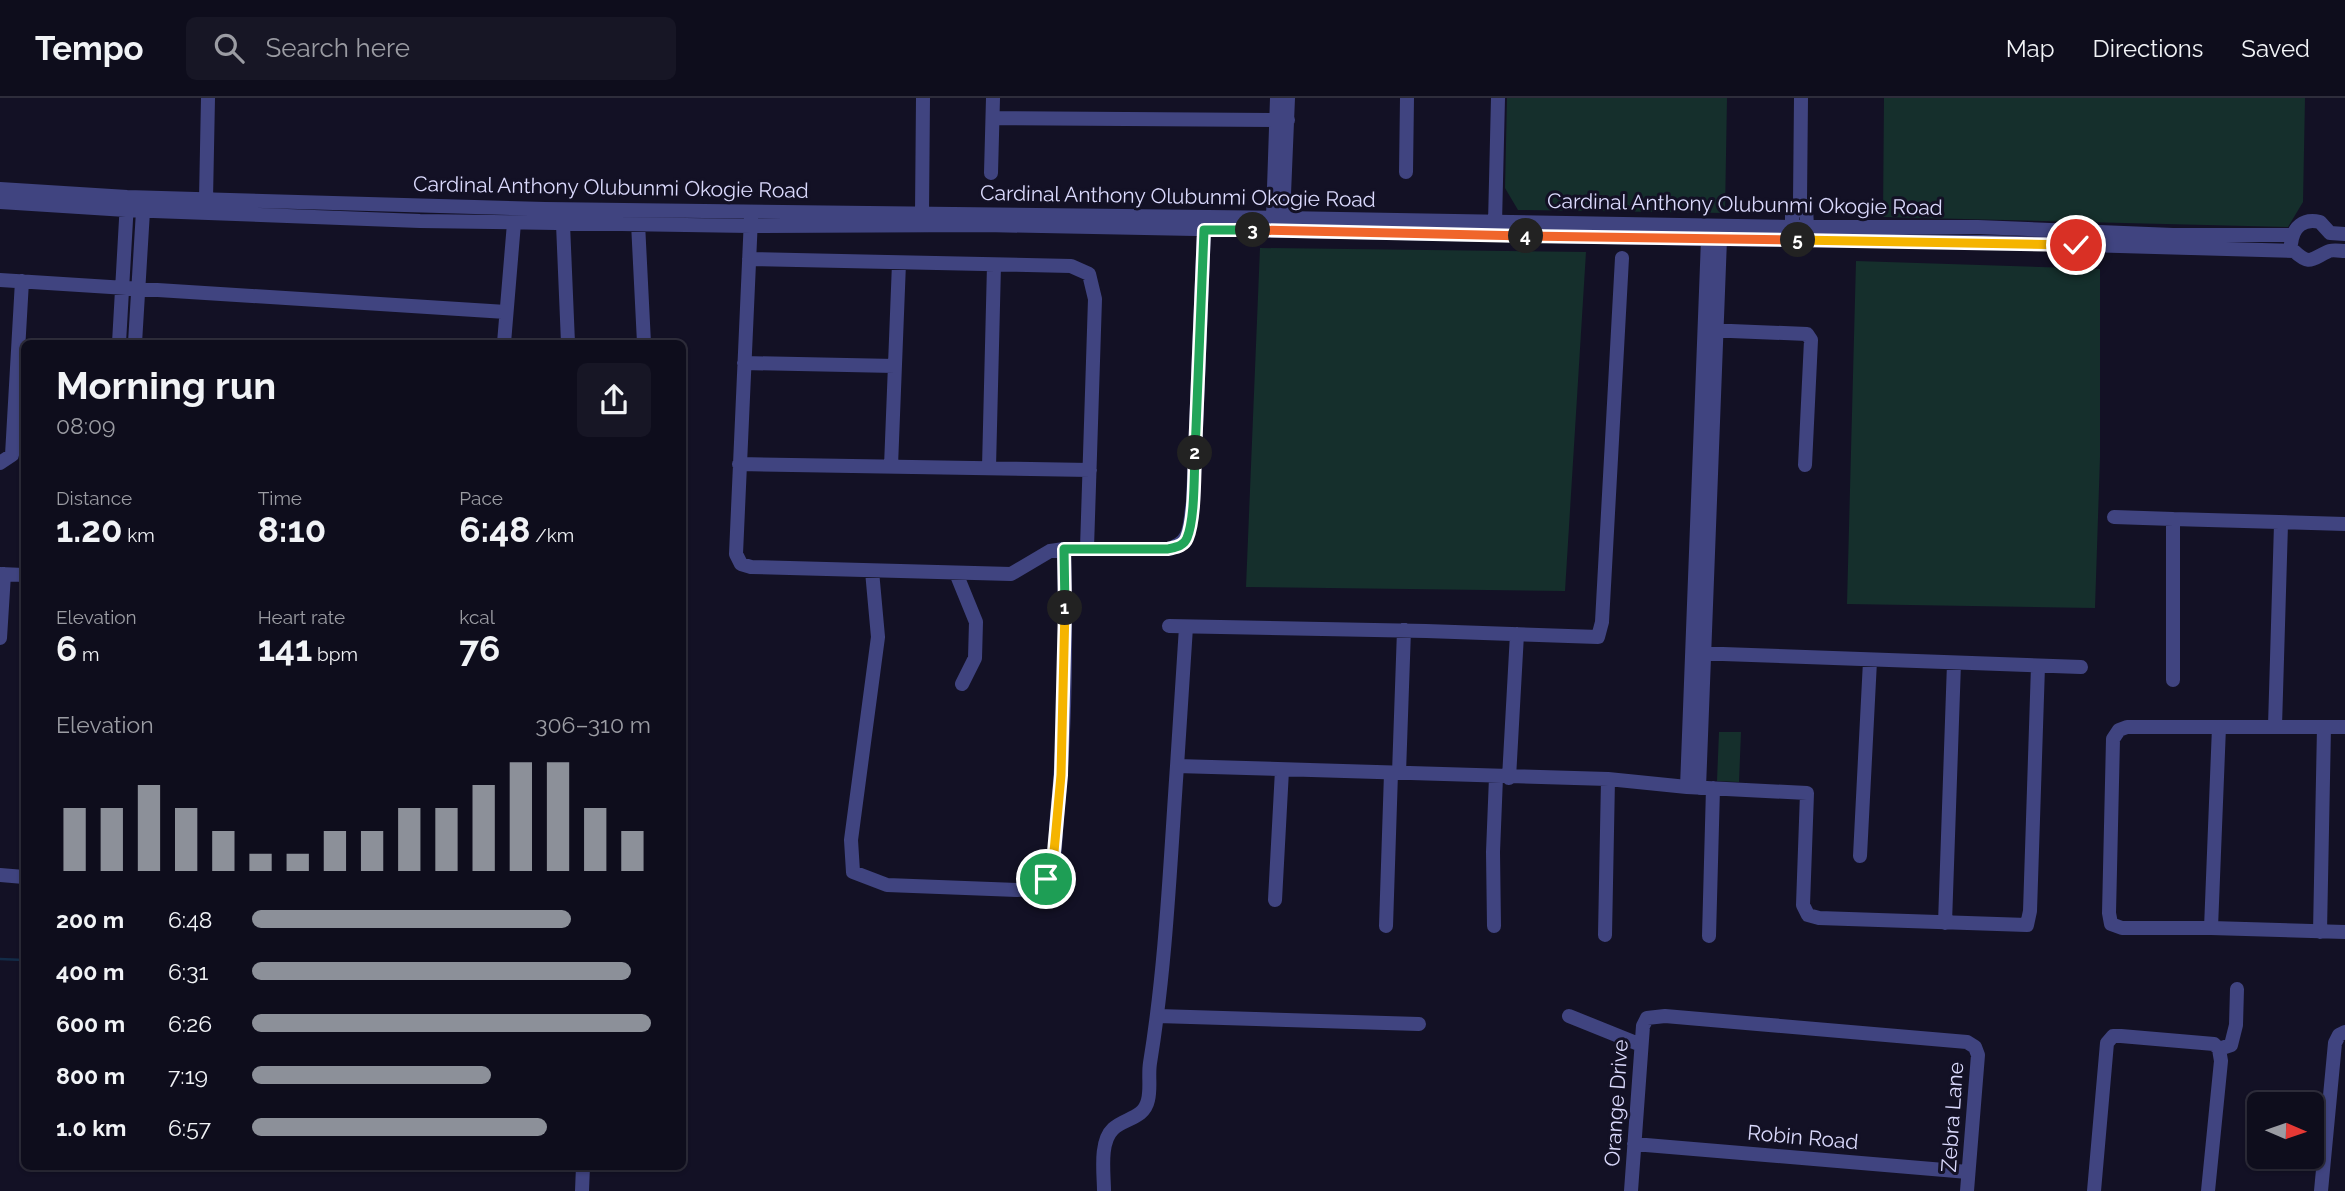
<!DOCTYPE html>
<html lang="en">
<head>
<meta charset="utf-8">
<style>
	body { margin:0; font-family:Raleway,sans-serif; background:#171625; color:#f1f3f6; height:100vh; display:flex; flex-direction:column; font-size:26px; white-space:nowrap }
	* { box-sizing:border-box; margin:0 }
	p { font-size:23px; color:#9b9ca3 }
	.icon { flex:none; width:38px; height:38px; fill:none; stroke:currentColor; stroke-width:2; stroke-linecap:round; stroke-linejoin:round }
	.map { position:relative; flex:1; overflow:hidden }
	.panel { position:absolute; left:21px; top:242px; width:665px; height:830px; display:flex; flex-direction:column; background:#0e0d1c; border-radius:10px; box-shadow:0 2px 5px #0004,0 0 0 2px #2e2d3b }
	.panel>* { flex:none }
	.needle { width:46px; rotate:92deg }
	.tools { position:absolute; left:2247px; top:994px; display:grid; gap:14px }
	.tools a { display:grid; place-items:center; width:77px; height:77px; border-radius:10px; background:#0e0d1c; box-shadow:0 2px 5px #0004,0 0 0 2px #2e2d3b; font-size:35px }
	.pin { position:absolute; display:grid; place-items:center; width:60px; height:60px; color:#fff; margin:-30px; border:4px solid #fff; border-radius:50%; box-shadow:0 2px 7px #0007 }
	.km { position:absolute; width:35px; height:35px; margin:-18px; border-radius:50%; background:#222; color:#fff; font-size:19px; line-height:35px; text-align:center }
	.round { display:grid; place-items:center; flex:none; width:74px; height:74px; border-radius:10px; background:#171625 }
	.summary { display:flex; align-items:center; justify-content:space-between; height:119px; padding:0 35px }
	h1 { font-size:38px; font-weight:700; line-height:52px }
	.stats { display:grid; grid-template-columns:repeat(3,1fr); gap:10px; height:119px; padding:7px 35px }
	.stats div { display:grid; align-content:center }
	.stats b { font-size:35px; font-weight:700 }
	.stats small { font-size:19px; font-weight:400 }
	.stats p { font-size:19px }
	.chart { height:196px; padding:14px 35px }
	.chart p { display:flex; justify-content:space-between }
	.chart svg { width:100%; height:126px; margin-top:7px; stroke:#8c9099; stroke-width:6 }
	ul { padding:0 35px; list-style:none; font-size:23px }
	li { display:grid; grid-template-columns:112px 84px 1fr; align-items:center; height:52px }
	li i { height:18px; border-radius:9px; background:#8c9099 }
	header { display:flex; align-items:center; gap:42px; box-sizing:border-box; height:98px; padding:0 35px; background:#0e0d1c; border-bottom:2px solid #2e2d3b }
	header strong { font-size:33px }
	nav { display:flex; gap:38px; margin-inline-start:auto; font-size:24px }
	.search { width:490px; height:63px; background:#171625; display:flex; align-items:center; gap:18px; box-sizing:border-box; padding:0 24px; border-radius:10px; color:#9b9ca3; font-size:26px }
	.map>svg:first-child { display:block }
	.green { fill:#152f2c }
	.lines { fill:none; stroke-linecap:round; stroke-linejoin:round }
	.stream { stroke:#132c48; stroke-width:2.5 }
	.minor { stroke:#404480; stroke-width:14 }
	.split-1-casing { stroke:#fff; stroke-width:14 }
	.split-2-casing { stroke:#fff; stroke-width:14 }
	.split-3-casing { stroke:#fff; stroke-width:14 }
	.split-4-casing { stroke:#fff; stroke-width:14 }
	.split-5-casing { stroke:#fff; stroke-width:14 }
	.split-6-casing { stroke:#fff; stroke-width:14 }
	.split-1 { stroke:#f5b400; stroke-width:9 }
	.split-2 { stroke:#22a559; stroke-width:9 }
	.split-3 { stroke:#22a559; stroke-width:9 }
	.split-4 { stroke:#f0652b; stroke-width:9 }
	.split-5 { stroke:#f0652b; stroke-width:9 }
	.split-6 { stroke:#f5b400; stroke-width:9 }
	.labels { text-anchor:middle; dominant-baseline:central; stroke-width:6; stroke-linejoin:round; paint-order:stroke }
	.street-label { font-size:21px; fill:#dad9fc; stroke:#131125 }
</style>
</head>
<body>
<header>
<strong>Tempo</strong>
<div class="search"><svg class="icon" aria-label="search" viewBox="0 0 24 24"><circle cx="10" cy="10" r="6"/><path d="M15 15l6 6"/></svg>Search here</div>
<nav><a>Map</a><a>Directions</a><a>Saved</a></nav>
</header>
<div class="map">
<svg width="2345" height="1093" viewBox="0 0 2345 1093">
	<rect width="100%" height="100%" fill="#131125"/>
	<path class="green" d="M 1507,0 L 1727,0 L 1725,115 L 1518,112 L 1505,90 Z
		M 1884,0 L 2305,0 L 2303,104 L 2288,129 L 1883,119 Z
		M 1260,150 L 1586,154 L 1565,493 L 1246,489 Z
		M 1856,163 L 2100,171 L 2100,359 L 2095,510 L 1847,506 Z
		M 1719,634 L 1741,634 L 1739,684 L 1717,683 Z"/>
	<g class="lines">
		<path class="stream" d="M 0,861 L 24,862"/>
		<path class="minor" d="M 993,20 L 1288,22
			M 1406,74 L 1407,0
			M 991,75 L 993,0
			M 0,91 L 127,99 L 545,111 L 1283,120 L 1792,129 L 1978,129 L 2173,137 L 2293,137
			M 206,101 L 208,0
			M 1800,103 L 1806,109 L 1807,129
			M 0,104 L 126,112 L 420,123 L 750,128 L 985,127 L 1708,141 L 1983,144 L 2294,153 C 2310,168 2312,161 2327,154 C 2331,151 2340,153 2345,153
			M 922,115 L 923,0
			M 751,120 L 736,456 L 741,466 L 751,469 L 1011,476 L 1050,453 L 1064,451 L 1168,451 C 1193,444 1189,426 1193,404 L 1204,132
			M 1273,120 L 1277,0
			M 1283,120 L 1288,0
			M 638,125 L 644,245
			M 1495,125 L 1498,0
			M 563,126 L 568,245
			M 1792,129 L 1792,118 L 1800,103 L 1801,0
			M 2330,135 L 2345,136
			M 2291,146 C 2293,129 2303,120 2320,124 L 2330,135
			M 749,161 L 1071,168 L 1089,176 L 1095,201 L 1087,450
			M 0,182 L 506,214
			M 1706,232 L 1807,236 L 1811,242 L 1805,367
			M 119,245 L 127,104
			M 135,245 L 143,113
			M 504,245 L 514,125
			M 744,265 L 895,268
			M 0,365 L 12,357 L 22,183
			M 739,366 L 1090,372
			M 891,368 L 899,165
			M 989,369 L 994,167
			M 2114,419 L 2173,421
			M 872,473 L 878,539 L 851,742 L 853,774 L 887,787 L 1017,792 C 1029,791 1038,791 1046,781 C 1057,764 1055,738 1057,718 C 1066,629 1066,540 1064,451
			M 956,475 L 976,524 L 975,560 L 962,586
			M 0,476 L 24,477
			M 1169,528 L 1426,533 L 1598,539 L 1602,524 L 1622,160
			M 0,540 L 4,476
			M 1694,555 L 2081,569
			M 2173,582 L 2173,421 L 2345,426
			M 2275,628 L 2281,426
			M 2345,629 L 2127,629 L 2119,632 L 2113,641 L 2109,815 L 2111,826 L 2122,830 L 2211,830 L 2345,834
			M 1177,668 L 1186,529
			M 1399,675 L 1404,532
			M 1509,680 L 1517,536
			M 1687,689 L 1708,141
			M 1699,690 L 1720,141
			M 1860,758 L 1870,563
			M 0,777 L 24,779
			M 1275,802 L 1282,672
			M 1945,825 L 1954,565
			M 1386,828 L 1391,675
			M 1494,828 L 1493,754 L 1496,679
			M 2211,830 L 2219,629
			M 2320,834 L 2324,629
			M 1605,837 L 1608,681
			M 1709,838 L 1713,690
			M 1158,918 L 1419,926
			M 1569,918 L 1641,947
			M 1634,1046 L 1968,1074
			M 582,1093 L 583,1068
			M 1104,1093 C 1104,1076 1099,1044 1113,1031 C 1124,1020 1144,1021 1148,1002 C 1151,990 1148,977 1150,965 C 1166,867 1170,767 1177,668 L 1608,681 L 1687,689 L 1807,695 L 1803,807 L 1808,817 L 1819,820 L 2027,827 L 2030,813 L 2038,568
			M 1631,1093 L 1643,928 L 1647,920 L 1665,918 L 1967,944 L 1975,949 L 1978,957 L 1967,1093
			M 2094,1093 L 2107,945 L 2113,938 L 2121,938 L 2214,946 L 2219,951 L 2231,947 L 2236,927 L 2237,891
			M 2208,1093 L 2221,963 L 2219,951
			M 2321,1093 L 2335,945 L 2339,937 L 2345,934"/>
	</g>
	<g class="lines">
		<defs>
			<path id="split-1" d="M 1046,781 L 1053,765 L 1061,677 L 1065,510"/>
			<path id="split-2" d="M 1065,510 L 1064,451 L 1168,451 C 1176,449 1184,448 1187,440 C 1195,421 1194,376 1195,355"/>
			<path id="split-3" d="M 1195,355 L 1204,132 L 1253,132"/>
			<path id="split-4" d="M 1253,132 L 1526,138"/>
			<path id="split-5" d="M 1526,138 L 1798,142"/>
			<path id="split-6" d="M 1798,142 L 2076,147"/>
		</defs>
		<use href="#split-1" class="split-1-casing"/>
		<use href="#split-2" class="split-2-casing"/>
		<use href="#split-3" class="split-3-casing"/>
		<use href="#split-4" class="split-4-casing"/>
		<use href="#split-5" class="split-5-casing"/>
		<use href="#split-6" class="split-6-casing"/>
		<use href="#split-1" class="split-1"/>
		<use href="#split-2" class="split-2"/>
		<use href="#split-3" class="split-3"/>
		<use href="#split-4" class="split-4"/>
		<use href="#split-5" class="split-5"/>
		<use href="#split-6" class="split-6"/>
	</g>
	<g class="labels">
		<g class="street-label">
			<text transform="translate(611 89) rotate(1)">Cardinal Anthony Olubunmi Okogie Road</text>
			<text transform="translate(1178 98) rotate(1)">Cardinal Anthony Olubunmi Okogie Road</text>
			<text transform="translate(1745 106) rotate(1)">Cardinal Anthony Olubunmi Okogie Road</text>
			<text transform="translate(1616 1005) rotate(-86)">Orange Drive</text>
			<text transform="translate(1952 1019) rotate(-86)">Zebra Lane</text>
			<text transform="translate(1803 1039) rotate(5)">Robin Road</text>
		</g>
	</g>
</svg>
<div class="tools">
<a><svg class="needle" viewBox="-14 -14 28 28"><path d="M0-13l5 13h-10z" fill="#e53935"/><path d="M0 13l5-13h-10z" fill="#9b9ca3"/></svg></a>
</div>
<div class="pin" style="left:1046px;top:781px;background:#1e9e55"><svg class="icon" aria-label="arrive" viewBox="0 0 24 24"><path d="M6 21V4h12l-3 4 3 4H6"/></svg></div>
<div class="pin" style="left:2076px;top:147px;background:#d93025"><svg class="icon" aria-label="check" viewBox="0 0 24 24"><path d="M5 12l5 5 9-10"/></svg></div>
<b class="km" style="left:1065px;top:510px">1</b>
<b class="km" style="left:1195px;top:355px">2</b>
<b class="km" style="left:1253px;top:132px">3</b>
<b class="km" style="left:1526px;top:138px">4</b>
<b class="km" style="left:1798px;top:142px">5</b>
<section class="panel">
<div class="summary"><div><h1>Morning run</h1><p>08:09</p></div><a class="round"><svg class="icon" aria-label="share" viewBox="0 0 24 24"><path d="M12 15V3M7 8l5-5 5 5M5 13v7h14v-7"/></svg></a></div>
<div class="stats">
<div><p>Distance</p><b>1.20<small> km</small></b></div>
<div><p>Time</p><b>8:10</b></div>
<div><p>Pace</p><b>6:48<small> /km</small></b></div>
</div>
<div class="stats">
<div><p>Elevation</p><b>6<small> m</small></b></div>
<div><p>Heart rate</p><b>141<small> bpm</small></b></div>
<div><p>kcal</p><b>76</b></div>
</div>
<div class="chart"><p><span>Elevation</span>306–310 m</p>
<svg viewBox="0 0 160 44" preserveAspectRatio="none"><path d="M5 44V22M15 44V22M25 44V14M35 44V22M45 44V30M55 44V38M65 44V38M75 44V30M85 44V30M95 44V22M105 44V22M115 44V14M125 44V6M135 44V6M145 44V22M155 44V30"/></svg>
</div>
<ul>
<li><b>200 m</b>6:48<i style="width:80%"></i></li>
<li><b>400 m</b>6:31<i style="width:95%"></i></li>
<li><b>600 m</b>6:26<i style="width:100%"></i></li>
<li><b>800 m</b>7:19<i style="width:60%"></i></li>
<li><b>1.0 km</b>6:57<i style="width:74%"></i></li>
</ul>
</section>
</div>
</body>
</html>
